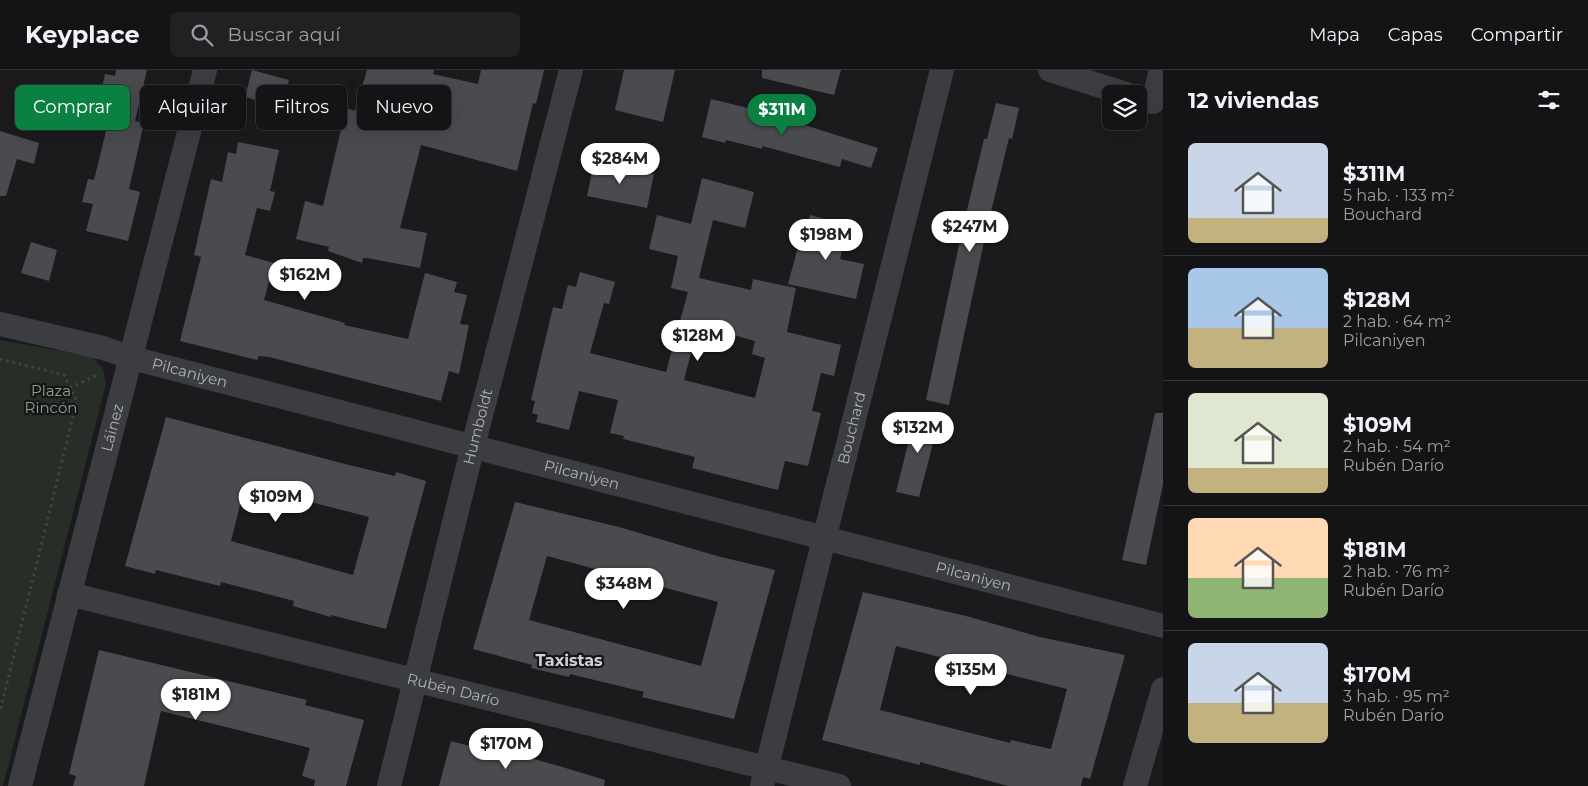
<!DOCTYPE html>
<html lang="es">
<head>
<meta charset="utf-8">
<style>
  :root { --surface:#141416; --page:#212123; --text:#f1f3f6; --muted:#9d9ea1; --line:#333335; --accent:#0b8043 }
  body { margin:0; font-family:Montserrat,sans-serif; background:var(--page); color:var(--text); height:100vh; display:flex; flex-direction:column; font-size:19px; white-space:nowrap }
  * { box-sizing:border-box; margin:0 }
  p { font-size:16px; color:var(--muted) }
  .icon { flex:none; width:28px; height:28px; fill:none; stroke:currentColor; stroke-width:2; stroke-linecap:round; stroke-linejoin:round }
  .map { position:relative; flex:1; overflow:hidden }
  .details { display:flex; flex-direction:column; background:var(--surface); width:425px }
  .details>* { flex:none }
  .guide { position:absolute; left:15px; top:15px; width:475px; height:45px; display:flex; gap:10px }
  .buttons { position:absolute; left:1102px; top:15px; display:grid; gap:10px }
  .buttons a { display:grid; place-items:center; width:45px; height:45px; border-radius:8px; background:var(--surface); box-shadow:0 5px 20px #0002,0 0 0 1px var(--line); font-size:25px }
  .price { position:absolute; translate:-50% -42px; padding:0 11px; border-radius:18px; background:#fff; color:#222; font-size:16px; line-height:32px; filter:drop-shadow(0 1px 2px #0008) }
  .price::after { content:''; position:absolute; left:50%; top:30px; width:15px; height:11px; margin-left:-8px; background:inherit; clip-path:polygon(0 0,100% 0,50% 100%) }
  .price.active { background:var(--accent); color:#fff }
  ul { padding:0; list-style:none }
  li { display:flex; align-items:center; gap:15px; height:125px; padding:0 25px }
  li+li { border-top:1px solid var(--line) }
  li span { display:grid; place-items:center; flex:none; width:140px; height:100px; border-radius:8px; color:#555 }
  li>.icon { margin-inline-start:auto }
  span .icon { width:60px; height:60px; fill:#fffc; stroke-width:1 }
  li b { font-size:21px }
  h2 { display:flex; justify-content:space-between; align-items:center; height:60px; padding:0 25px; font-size:21px }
  .tag { padding:0 18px; border-radius:8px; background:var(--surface); box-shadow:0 5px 20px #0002,0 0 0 1px var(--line); font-size:18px; line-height:45px }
  .tag.active { background:var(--accent); color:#fff }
  header { display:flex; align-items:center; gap:30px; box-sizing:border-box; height:70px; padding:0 25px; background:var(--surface); border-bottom:1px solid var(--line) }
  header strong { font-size:24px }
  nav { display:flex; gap:28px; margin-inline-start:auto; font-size:18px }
  .search { width:350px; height:45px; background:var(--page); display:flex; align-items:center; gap:12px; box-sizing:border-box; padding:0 18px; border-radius:8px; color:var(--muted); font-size:19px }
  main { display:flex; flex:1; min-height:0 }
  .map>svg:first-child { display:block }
  .green { fill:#272e28 }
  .building { fill:#4a4b4f; fill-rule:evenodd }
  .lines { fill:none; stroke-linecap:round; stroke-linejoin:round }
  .path { stroke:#424448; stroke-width:3; stroke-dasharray:2.5 4; stroke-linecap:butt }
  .minor { stroke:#3c3d41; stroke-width:24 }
  .labels { text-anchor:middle; stroke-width:4.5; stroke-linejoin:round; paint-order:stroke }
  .street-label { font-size:15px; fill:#aeb3bb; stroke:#161618 }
  .park-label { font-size:15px; fill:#87a488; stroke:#161618 }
  .neighbourhood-label { font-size:16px; font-weight:bold; fill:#cfd2d7; stroke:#161618 }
</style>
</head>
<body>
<header>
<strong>Keyplace</strong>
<div class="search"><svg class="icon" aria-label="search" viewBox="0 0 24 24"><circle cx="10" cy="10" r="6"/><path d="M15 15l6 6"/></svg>Buscar aquí</div>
<nav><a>Mapa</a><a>Capas</a><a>Compartir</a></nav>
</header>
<main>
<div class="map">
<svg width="1163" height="716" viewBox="0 0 1163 716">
  <rect width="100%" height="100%" fill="#1b1b1d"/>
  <polygon class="green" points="0,270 92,287 103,299 106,314 3,716 0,716"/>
  <g class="building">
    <polygon points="116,0 147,0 135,51 144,53 129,119 140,122 128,171 86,161 93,134 82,132 88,109 94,110 110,45 97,42 105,4 115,6"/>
    <polygon points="252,0 289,10 282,37 245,27"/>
    <polygon points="367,0 434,0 433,4 478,14 481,0 544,0 536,34 533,33 517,101 421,75 400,158 427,163 420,198 367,188 363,188 362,193 328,181 329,177 296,169 305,131 323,136 346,38 355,41"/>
    <polygon points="624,0 675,0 663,52 615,40"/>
    <polygon points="762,0 841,0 834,25 762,8"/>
    <polygon points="711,29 760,41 878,78 871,98 842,89 840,97 762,76 762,79 726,70 725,73 702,67"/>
    <polygon points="996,33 1019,38 1012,69 1009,68 987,158 949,335 926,330 962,161 984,69 987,69"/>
    <polygon points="0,61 39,73 34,94 17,89 6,126 0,126"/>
    <polygon points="238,72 279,80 270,121 275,122 270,141 257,138 245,185 274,193 264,230 345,253 344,255 408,269 425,203 457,212 454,222 467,225 460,254 469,255 459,304 449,301 441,331 269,287 259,286 257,290 180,271 201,187 194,185 211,109 222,112 228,82 236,84"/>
    <polygon points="594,92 654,104 647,138 587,126"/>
    <path d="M702,108L754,122L745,158L713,150L699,208L751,220L753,209L796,218L787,262L841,275L834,306L821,303L812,341L821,343L808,396L785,391L778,420L692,398L695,387L623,369L624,366L610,363L618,330L579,321L569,360L536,352L538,345L532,343L535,331L531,330L553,237L562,239L568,215L576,217L580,202L615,212L609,234L604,233L590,283L666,302L688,222L671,218L678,186L649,179L657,145L691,154ZM718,261L755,271L752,284L765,288L755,328L684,310L694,271L714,276Z"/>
    <polygon points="810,145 848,155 840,189 864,194 856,229 788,214 798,177 802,178"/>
    <polygon points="31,172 57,180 49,211 21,203"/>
    <polygon points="916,342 940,347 919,427 896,422"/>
    <polygon points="1155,343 1163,343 1163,414 1146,495 1122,490"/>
    <path d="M166,347L345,394L395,406L396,402L426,411L386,559L331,545V547L293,536L294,531L221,512L220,516L156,500L155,504L125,496ZM245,415L369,447L353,505L231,471Z"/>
    <path d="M515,432L619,457L717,486L775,500L734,649L642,627L644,622L570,604L569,607L531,598L532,595L473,579ZM547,486L718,532L701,596L529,550Z"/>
    <path d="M863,522L966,546L1040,567L1125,585L1090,709L1083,707L1081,716H1008L920,692V695L822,670ZM896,576L1067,619L1051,679L1011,670L1010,673L880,640Z"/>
    <polygon points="99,580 307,630 305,635 364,650 346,716 314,716 315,710 302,706 310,678 161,641 144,716 73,716 76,706 69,704"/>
    <polygon points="451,671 508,686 509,682 559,696 605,710 604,716 439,716"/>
  </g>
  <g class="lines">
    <g class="path">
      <polyline points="0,289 64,305 77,331 0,641"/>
      <polyline points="70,318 99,304"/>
    </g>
    <g class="minor">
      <polyline points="1050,0 1126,24"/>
      <polyline points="1153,32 1161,0"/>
      <path id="s1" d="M0,254L103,278L132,288L1163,556"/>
      <path id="s2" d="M69,524L839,716"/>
      <path id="s3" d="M20,716L205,0"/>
      <path id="s4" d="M389,716L473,376L571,0"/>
      <path id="s5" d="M762,716L942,0"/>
      <polyline points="1135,716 1163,619"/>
    </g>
  </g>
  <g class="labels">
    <g class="street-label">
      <text dy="5" stroke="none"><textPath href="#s1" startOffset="196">Pilcaniyen</textPath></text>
      <text dy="5" stroke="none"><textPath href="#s4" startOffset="370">Humboldt</textPath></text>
      <text dy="5" stroke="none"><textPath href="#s3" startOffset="370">Láinez</textPath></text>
      <text dy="5" stroke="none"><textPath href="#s5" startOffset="369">Bouchard</textPath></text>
      <text dy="5" stroke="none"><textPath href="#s1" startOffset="601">Pilcaniyen</textPath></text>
      <text dy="5" stroke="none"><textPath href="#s1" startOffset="1006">Pilcaniyen</textPath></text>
      <text dy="5" stroke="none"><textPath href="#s2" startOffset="396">Rubén Darío</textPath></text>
    </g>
    <g class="park-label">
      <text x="51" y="326">Plaza<tspan x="51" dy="17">Rincón</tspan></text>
    </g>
    <g class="neighbourhood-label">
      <text x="569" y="596">Taxistas</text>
    </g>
  </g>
</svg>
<div class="buttons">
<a><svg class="icon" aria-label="layers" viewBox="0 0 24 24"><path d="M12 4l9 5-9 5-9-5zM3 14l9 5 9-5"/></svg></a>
</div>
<b class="price active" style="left:782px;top:66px">$311M</b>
<b class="price" style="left:620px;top:115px">$284M</b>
<b class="price" style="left:970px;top:183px">$247M</b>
<b class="price" style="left:826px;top:191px">$198M</b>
<b class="price" style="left:305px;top:231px">$162M</b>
<b class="price" style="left:698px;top:292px">$128M</b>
<b class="price" style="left:918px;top:384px">$132M</b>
<b class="price" style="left:276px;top:453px">$109M</b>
<b class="price" style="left:624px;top:540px">$348M</b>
<b class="price" style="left:971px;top:626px">$135M</b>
<b class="price" style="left:196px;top:651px">$181M</b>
<b class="price" style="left:506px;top:700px">$170M</b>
<div class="guide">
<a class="tag active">Comprar</a>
<a class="tag">Alquilar</a>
<a class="tag">Filtros</a>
<a class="tag">Nuevo</a>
</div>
</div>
<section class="details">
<h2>12 viviendas<svg class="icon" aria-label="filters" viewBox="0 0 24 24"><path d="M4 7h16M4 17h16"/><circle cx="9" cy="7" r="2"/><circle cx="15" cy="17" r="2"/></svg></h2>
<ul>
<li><span style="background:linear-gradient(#c9d6e8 75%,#c2b280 0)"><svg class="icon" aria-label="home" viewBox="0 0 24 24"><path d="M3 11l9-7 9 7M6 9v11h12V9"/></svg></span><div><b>$311M</b><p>5 hab. · 133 m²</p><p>Bouchard</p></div></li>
<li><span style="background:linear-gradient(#a9c7e8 60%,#c2b280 0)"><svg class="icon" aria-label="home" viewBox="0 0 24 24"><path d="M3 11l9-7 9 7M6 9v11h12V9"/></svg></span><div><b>$128M</b><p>2 hab. · 64 m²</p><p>Pilcaniyen</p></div></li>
<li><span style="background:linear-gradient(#dfe7d0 75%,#c2b280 0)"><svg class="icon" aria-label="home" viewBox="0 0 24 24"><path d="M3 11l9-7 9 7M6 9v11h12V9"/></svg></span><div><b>$109M</b><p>2 hab. · 54 m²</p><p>Rubén Darío</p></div></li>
<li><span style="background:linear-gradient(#ffd9b3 60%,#8fb573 0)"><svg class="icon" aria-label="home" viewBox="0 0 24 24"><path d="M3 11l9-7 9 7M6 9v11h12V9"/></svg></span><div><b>$181M</b><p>2 hab. · 76 m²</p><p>Rubén Darío</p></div></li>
<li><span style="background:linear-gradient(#c9d6e8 60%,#c2b280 0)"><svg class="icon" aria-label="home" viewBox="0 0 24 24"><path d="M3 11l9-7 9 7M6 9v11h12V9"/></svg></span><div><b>$170M</b><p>3 hab. · 95 m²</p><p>Rubén Darío</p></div></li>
</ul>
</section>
</main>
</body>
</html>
